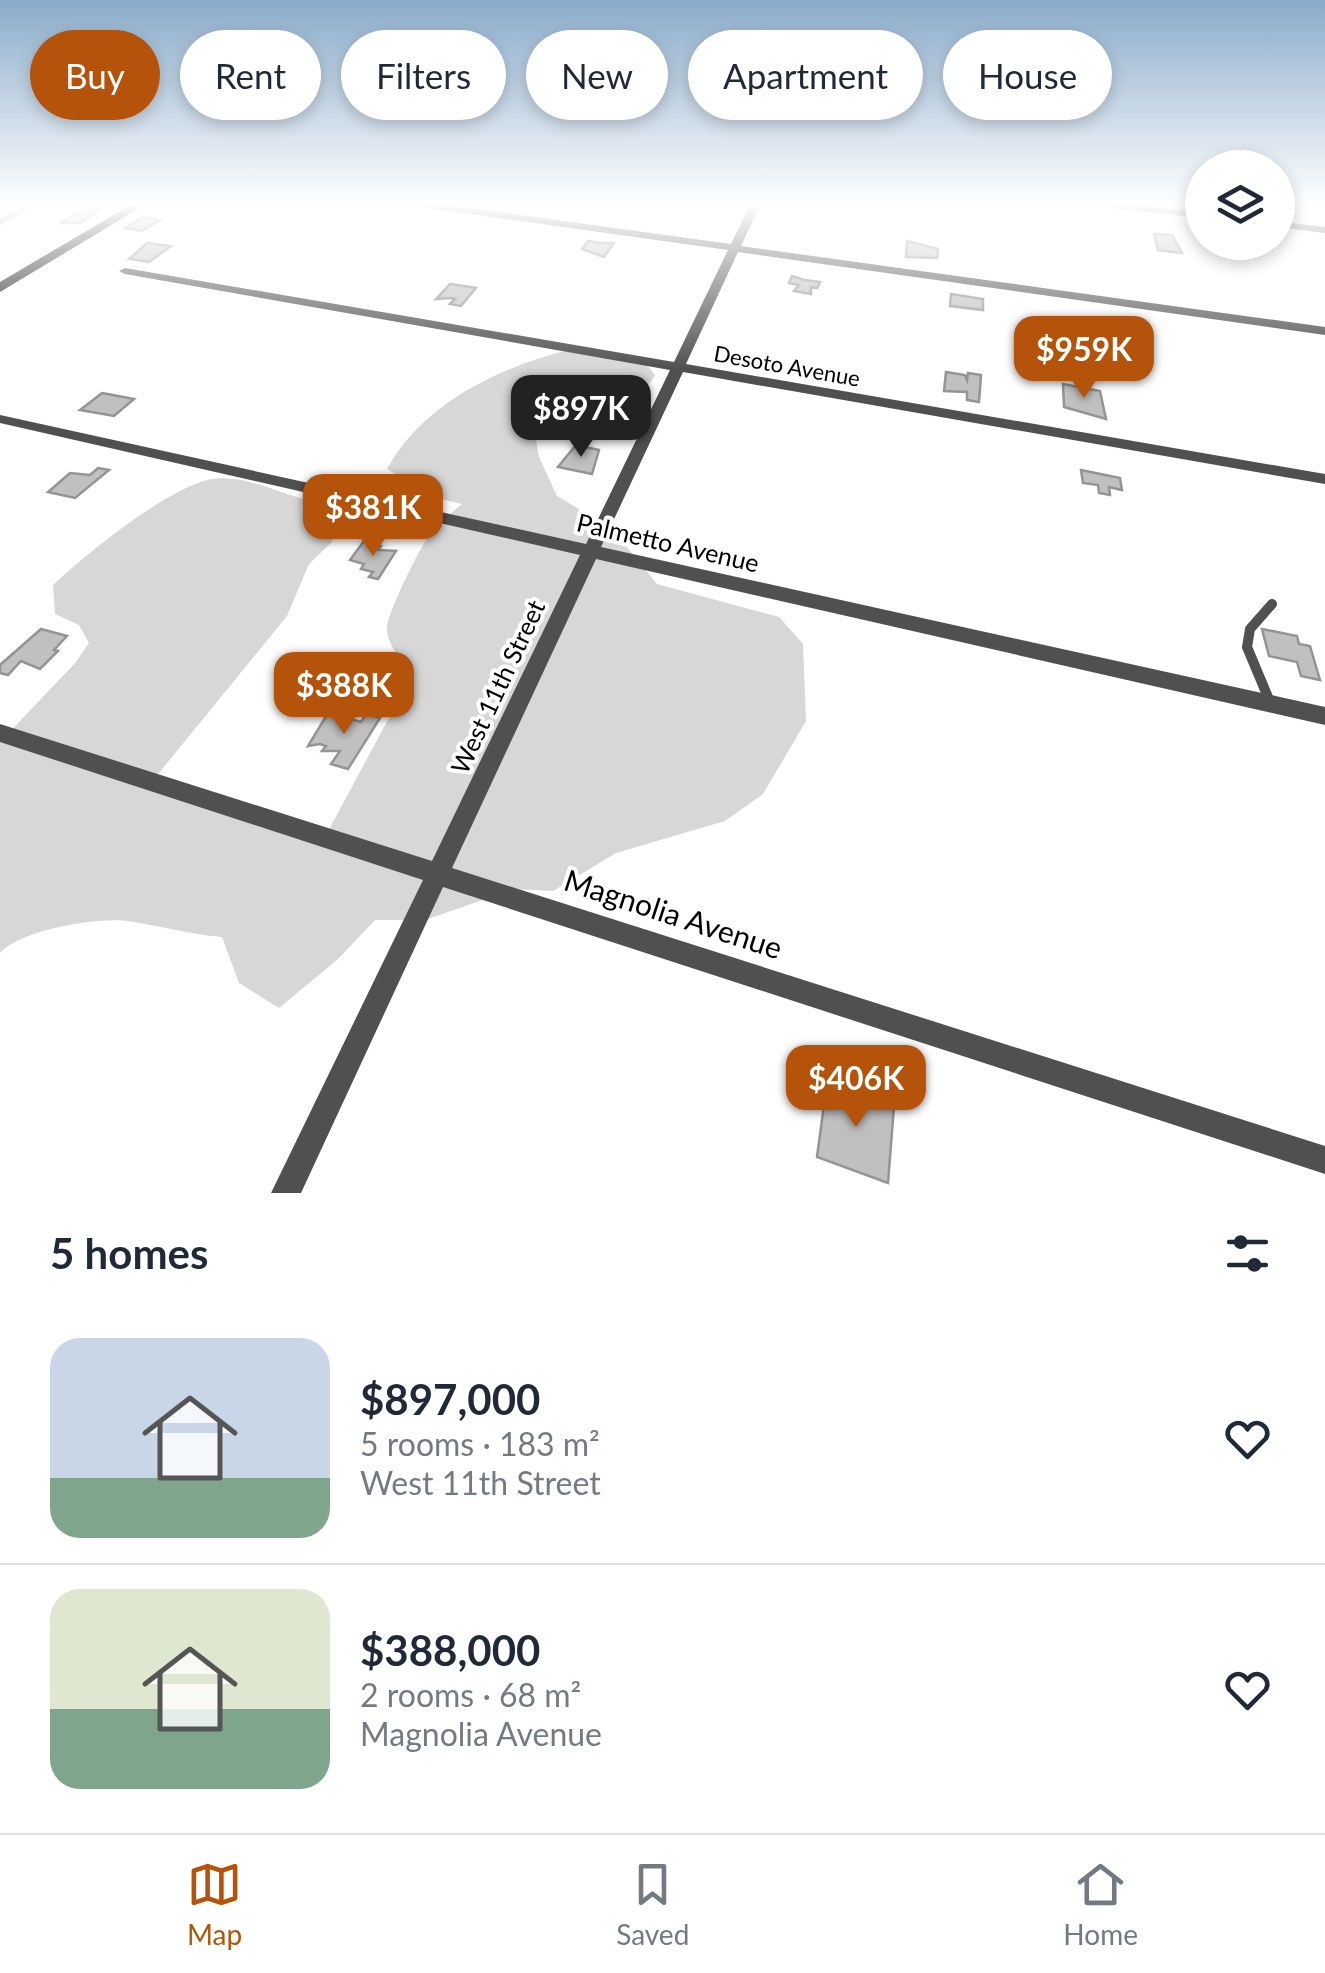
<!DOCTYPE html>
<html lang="en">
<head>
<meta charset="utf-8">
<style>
  :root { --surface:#fff; --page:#f2f2f3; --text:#1f2937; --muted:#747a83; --line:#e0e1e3; --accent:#b45309 }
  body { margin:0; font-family:Lato,sans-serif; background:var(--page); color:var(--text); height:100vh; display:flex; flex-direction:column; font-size:38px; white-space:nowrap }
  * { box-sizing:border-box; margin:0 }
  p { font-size:32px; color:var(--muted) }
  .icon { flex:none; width:55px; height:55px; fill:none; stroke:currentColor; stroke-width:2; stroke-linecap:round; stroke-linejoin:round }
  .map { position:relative; height:1193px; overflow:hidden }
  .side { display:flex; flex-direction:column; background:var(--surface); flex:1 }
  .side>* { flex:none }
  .hud { position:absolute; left:30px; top:30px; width:1265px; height:90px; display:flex; gap:20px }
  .controls { position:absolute; left:1185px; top:150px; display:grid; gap:20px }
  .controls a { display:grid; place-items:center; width:110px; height:110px; border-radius:50%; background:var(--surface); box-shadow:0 5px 15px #0003; font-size:50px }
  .price { position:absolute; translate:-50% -85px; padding:0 22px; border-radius:20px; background:var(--accent); color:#fff; font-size:32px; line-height:65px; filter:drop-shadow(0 2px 5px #0008) }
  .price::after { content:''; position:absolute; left:50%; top:60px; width:30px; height:22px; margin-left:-15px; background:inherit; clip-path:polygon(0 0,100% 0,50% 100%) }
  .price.selected { background:#222; color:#fff }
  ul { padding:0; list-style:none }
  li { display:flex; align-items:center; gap:30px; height:250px; padding:0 50px }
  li+li { border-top:2px solid var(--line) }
  li span { display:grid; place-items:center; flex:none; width:280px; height:200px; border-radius:30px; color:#555 }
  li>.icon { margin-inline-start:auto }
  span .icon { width:120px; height:120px; fill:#fffc; stroke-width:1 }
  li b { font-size:42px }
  h2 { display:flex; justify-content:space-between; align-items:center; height:120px; padding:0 50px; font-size:42px }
  .chip { padding:0 35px; border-radius:45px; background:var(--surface); box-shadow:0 5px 15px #0003; font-size:35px; line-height:90px }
  .chip.selected { background:var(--accent); color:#fff }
  .tab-bar { display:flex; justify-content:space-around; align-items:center; height:140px; border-top:2px solid var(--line); background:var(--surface); font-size:28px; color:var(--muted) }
  .tab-bar a { display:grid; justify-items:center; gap:5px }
  .tab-bar .selected { color:var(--accent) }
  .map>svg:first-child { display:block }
  .green { fill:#d7d7d7 }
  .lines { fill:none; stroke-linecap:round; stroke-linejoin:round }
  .canal { fill:#9e9e9e; fill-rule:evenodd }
  .building { fill:#c0c0c0; stroke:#949494; stroke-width:2.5 }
  .lane { stroke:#505050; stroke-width:10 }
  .street { fill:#505050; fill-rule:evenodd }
  .secondary { fill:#1d1d1d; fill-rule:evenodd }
  .labels { text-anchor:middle; stroke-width:8; stroke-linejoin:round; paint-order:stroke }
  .far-street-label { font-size:22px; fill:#000; stroke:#fff }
  .street-label { font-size:25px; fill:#000; stroke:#fff }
  .near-street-label { font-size:30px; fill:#000; stroke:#fff }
</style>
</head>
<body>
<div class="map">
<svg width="1325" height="1193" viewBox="0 0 1325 1193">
  <rect width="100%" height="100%" fill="#fff"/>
  <path class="green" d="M564,351L646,364L655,375C634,416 567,371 533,423L539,457L557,496L612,529L657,584L779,617L803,644L806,721L763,794L725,821L616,853L553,891L514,889L425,920H375L338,959L279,1008L239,983L222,937C189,934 160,926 128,921C97,917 20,930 0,953V742L76,662L89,643L79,625L55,614L53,585C86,554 168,487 212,479C237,475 263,486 287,494C310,502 323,501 339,521L331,543L309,564L287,616L154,779L326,835L411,677C404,659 389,651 387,629C386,616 420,547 429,536C439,523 450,514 462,504L436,498L387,469C422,405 496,369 564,351Z"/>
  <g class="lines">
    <polygon class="canal" points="29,203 41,203 0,225 0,218"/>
  </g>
  <g class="building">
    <polygon points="89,208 100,210 80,223 60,223"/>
    <polygon points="143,217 160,220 142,231 125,228"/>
    <polygon points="1154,234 1172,235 1182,253 1158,250"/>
    <polygon points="588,241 601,243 614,243 604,257 582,249"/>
    <polygon points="907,241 938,249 937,258 906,257"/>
    <polygon points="147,243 171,246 149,262 129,259"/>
    <polygon points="792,276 804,280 820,282 817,288 811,287 811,294 794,291 799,285 789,283"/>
    <polygon points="450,284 476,288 461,306 450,304 455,299 451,298 436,299"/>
    <polygon points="951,294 983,299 983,310 950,306"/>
    <polygon points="946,372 965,375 967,380 968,373 981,375 979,402 967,400 967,392 944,391"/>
    <polygon points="1063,384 1100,391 1106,419 1064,407"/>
    <polygon points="102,393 134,399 114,416 80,410"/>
    <polygon points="598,409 620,413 616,420 610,419 603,431 587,428"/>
    <polygon points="576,445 599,450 592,474 558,467"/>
    <polygon points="98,468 109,470 75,498 48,492 70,473 90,475"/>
    <polygon points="1081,470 1120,478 1122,490 1109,487 1110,495 1099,493 1098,485 1083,483"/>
    <polygon points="364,541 381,546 378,550 396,551 378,579 369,577 373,572 361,569 364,564 350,560"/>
    <polygon points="41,629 67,636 54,650 58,651 40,669 21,661 8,675 0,673 0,665"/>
    <polygon points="1262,629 1297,636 1299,644 1310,646 1320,680 1301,676 1297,662 1269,656"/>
    <polygon points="328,713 361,722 366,714 380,718 348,769 331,764 340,751 322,751 326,746 320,744 308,746"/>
    <polygon points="828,1075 859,1085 858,1094 894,1106 888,1183 817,1157"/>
  </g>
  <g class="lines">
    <polyline class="lane" points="1270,702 1247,647 1250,629 1272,604"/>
    <g class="street">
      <polygon points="408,203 433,203 731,244 751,203 761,203 741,246 1325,327 1325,335 738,252 686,364 1325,474 1325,484 683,372 601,547 1325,707 1325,725 596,559 452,868 1325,1146 1325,1174 443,887 301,1193 271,1193 423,880 0,742 0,724 432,861 580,555 0,423 0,415 586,544 670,370 125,274 119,271 125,268 674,362 728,250 413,206"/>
      <polygon points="1092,203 1121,203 1202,212 1202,218 1097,206"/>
      <polygon points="1278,221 1325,227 1325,233 1278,227"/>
    </g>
    <polygon class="secondary" points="134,203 148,203 0,292 0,282"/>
  </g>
  <linearGradient id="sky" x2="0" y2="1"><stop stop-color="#8aabca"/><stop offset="0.55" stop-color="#fff"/><stop offset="1" stop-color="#fff" stop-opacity="0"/></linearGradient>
  <rect width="1325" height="370" fill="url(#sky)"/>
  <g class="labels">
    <g class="far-street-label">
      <text transform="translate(787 366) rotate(10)" y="8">Desoto Avenue</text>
    </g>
    <g class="street-label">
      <text transform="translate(668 543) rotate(13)" y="9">Palmetto Avenue</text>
      <text transform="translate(498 687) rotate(-65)" y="9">West 11th Street</text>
    </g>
    <g class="near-street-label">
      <text transform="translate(673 915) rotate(18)" y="10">Magnolia Avenue</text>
    </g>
  </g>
</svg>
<div class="controls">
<a><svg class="icon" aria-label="layers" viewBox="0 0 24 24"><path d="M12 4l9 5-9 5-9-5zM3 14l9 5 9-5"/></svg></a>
</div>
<b class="price" style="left:1084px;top:401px">$959K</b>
<b class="price selected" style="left:581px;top:460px">$897K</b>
<b class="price" style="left:373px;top:559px">$381K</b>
<b class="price" style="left:344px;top:737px">$388K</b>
<b class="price" style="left:856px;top:1130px">$406K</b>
<div class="hud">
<a class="chip selected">Buy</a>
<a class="chip">Rent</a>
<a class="chip">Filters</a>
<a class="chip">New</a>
<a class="chip">Apartment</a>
<a class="chip">House</a>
</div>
</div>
<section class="side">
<h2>5 homes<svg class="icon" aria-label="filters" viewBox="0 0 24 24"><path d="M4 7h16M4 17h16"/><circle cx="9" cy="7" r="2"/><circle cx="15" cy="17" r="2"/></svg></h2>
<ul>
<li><span style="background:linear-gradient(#c9d6e8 70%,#7fa58c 0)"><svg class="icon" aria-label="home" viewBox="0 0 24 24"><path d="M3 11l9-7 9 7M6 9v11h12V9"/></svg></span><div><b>$897,000</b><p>5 rooms · 183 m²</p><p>West 11th Street</p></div><svg class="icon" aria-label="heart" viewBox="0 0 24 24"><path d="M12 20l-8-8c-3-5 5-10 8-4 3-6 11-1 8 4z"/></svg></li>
<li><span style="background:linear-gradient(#dfe7d0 60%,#7fa58c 0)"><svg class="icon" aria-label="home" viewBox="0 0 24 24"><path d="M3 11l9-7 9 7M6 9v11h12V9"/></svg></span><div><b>$388,000</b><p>2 rooms · 68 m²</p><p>Magnolia Avenue</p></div><svg class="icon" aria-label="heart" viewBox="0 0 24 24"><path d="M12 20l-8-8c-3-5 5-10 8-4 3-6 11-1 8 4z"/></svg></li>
</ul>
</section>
<nav class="tab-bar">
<a class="selected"><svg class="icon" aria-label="map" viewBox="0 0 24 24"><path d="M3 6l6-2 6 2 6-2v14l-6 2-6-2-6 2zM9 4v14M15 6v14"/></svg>Map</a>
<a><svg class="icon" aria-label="saved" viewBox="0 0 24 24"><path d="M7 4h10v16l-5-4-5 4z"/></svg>Saved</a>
<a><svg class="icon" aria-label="home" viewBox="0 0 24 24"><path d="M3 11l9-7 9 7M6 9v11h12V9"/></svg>Home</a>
</nav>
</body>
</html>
